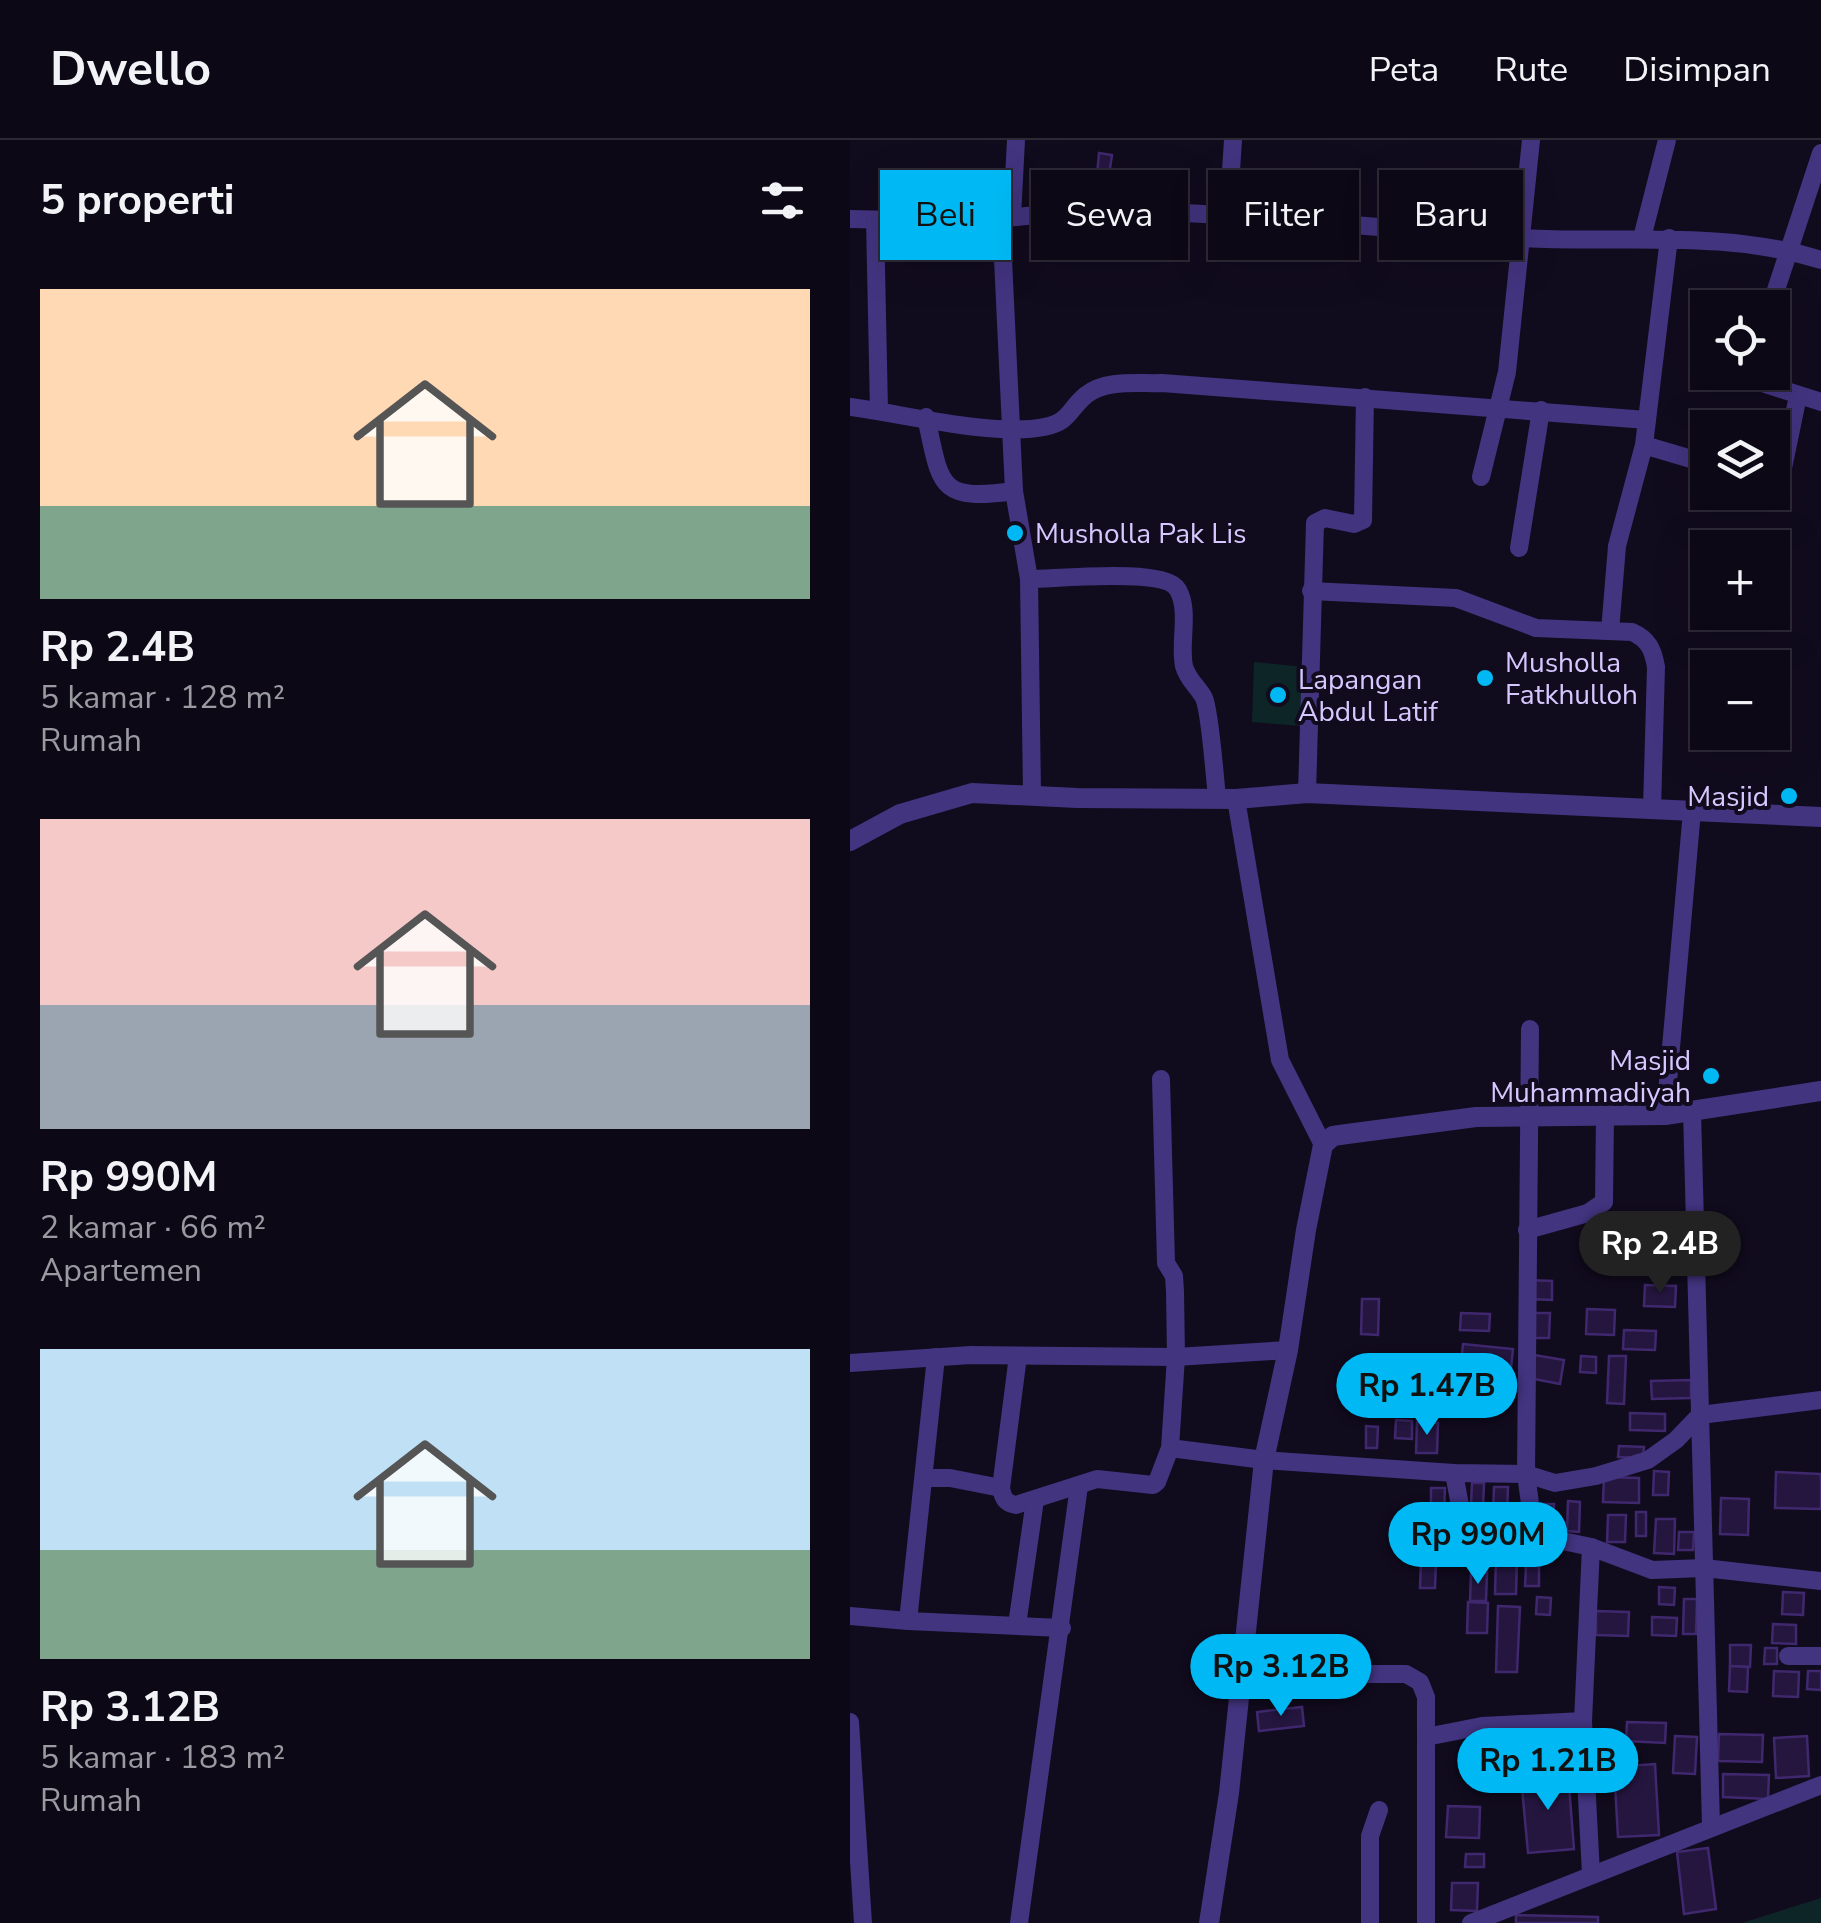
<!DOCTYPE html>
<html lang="id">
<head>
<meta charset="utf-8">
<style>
  :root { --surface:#0d0816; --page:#16111f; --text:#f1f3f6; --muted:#9a9aa1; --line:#2d2935; --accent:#00b8f3 }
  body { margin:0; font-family:"Nunito Sans",sans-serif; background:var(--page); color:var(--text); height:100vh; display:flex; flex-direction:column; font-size:38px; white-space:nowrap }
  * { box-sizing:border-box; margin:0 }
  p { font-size:32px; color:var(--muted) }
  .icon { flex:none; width:55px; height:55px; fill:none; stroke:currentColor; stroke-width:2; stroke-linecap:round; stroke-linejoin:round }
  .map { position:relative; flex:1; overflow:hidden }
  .panel { display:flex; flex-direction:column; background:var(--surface); width:850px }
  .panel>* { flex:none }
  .hud { position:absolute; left:30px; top:30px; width:790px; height:90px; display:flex; gap:20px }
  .buttons { position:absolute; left:840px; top:150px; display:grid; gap:20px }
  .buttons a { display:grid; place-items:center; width:100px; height:100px; border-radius:0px; background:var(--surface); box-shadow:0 10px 40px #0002,0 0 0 2px var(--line); font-size:50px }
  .price { position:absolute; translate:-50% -85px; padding:0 22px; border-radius:35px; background:var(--accent); color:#111; font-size:32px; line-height:65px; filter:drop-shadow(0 2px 5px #0008) }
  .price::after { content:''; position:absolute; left:50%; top:60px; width:30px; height:22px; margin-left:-15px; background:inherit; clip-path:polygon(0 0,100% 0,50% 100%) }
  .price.active { background:#222; color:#fff }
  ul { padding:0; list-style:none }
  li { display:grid; align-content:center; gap:20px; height:530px; padding:0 40px }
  li span { display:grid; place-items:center; height:310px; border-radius:0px; color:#555 }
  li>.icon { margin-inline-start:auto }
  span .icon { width:180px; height:180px; fill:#fffc; stroke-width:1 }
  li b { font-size:42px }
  h2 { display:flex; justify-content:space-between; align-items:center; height:120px; padding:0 40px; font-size:42px }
  .pill { padding:0 35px; border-radius:0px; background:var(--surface); box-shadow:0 10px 40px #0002,0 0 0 2px var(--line); font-size:35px; line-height:90px }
  .pill.active { background:var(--accent); color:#111 }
  header { display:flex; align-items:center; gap:60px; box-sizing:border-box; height:140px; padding:0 50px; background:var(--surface); border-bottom:2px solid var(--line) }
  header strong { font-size:48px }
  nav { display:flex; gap:55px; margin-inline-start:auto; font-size:35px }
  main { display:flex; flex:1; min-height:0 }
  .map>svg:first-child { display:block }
  .green { fill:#0e2528 }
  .building { fill:#251640; stroke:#3f286d; stroke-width:2.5 }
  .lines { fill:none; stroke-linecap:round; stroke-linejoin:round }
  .minor { stroke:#42347f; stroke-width:18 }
  .tertiary { stroke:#42347f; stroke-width:20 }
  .poi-dot { fill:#00b8f3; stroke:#110b1e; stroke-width:4 }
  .labels { text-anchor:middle; stroke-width:8; stroke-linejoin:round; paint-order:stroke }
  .poi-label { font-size:28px; fill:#d6c8ff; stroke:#110b1e; text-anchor:start }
</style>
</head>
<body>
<header>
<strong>Dwello</strong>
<nav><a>Peta</a><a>Rute</a><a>Disimpan</a></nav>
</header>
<main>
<section class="panel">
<h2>5 properti<svg class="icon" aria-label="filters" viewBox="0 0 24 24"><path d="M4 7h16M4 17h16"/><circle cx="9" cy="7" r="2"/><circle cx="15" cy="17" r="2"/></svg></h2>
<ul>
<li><span style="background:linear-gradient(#ffd9b3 70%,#7fa58c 0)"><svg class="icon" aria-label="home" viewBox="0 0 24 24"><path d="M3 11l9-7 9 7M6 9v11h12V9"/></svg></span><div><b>Rp 2.4B</b><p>5 kamar · 128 m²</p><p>Rumah</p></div></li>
<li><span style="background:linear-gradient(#f6c9c9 60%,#9aa5b1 0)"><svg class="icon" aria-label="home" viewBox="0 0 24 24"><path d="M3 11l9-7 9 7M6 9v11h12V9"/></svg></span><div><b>Rp 990M</b><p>2 kamar · 66 m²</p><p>Apartemen</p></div></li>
<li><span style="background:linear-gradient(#bfe0f5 65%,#7fa58c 0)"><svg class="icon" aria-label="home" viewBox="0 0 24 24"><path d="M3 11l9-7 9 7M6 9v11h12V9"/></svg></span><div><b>Rp 3.12B</b><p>5 kamar · 183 m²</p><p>Rumah</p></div></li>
</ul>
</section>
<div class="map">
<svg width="971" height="1783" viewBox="0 0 971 1783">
  <rect width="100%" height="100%" fill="#110b1e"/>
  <g class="green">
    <polygon points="404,522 454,527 451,586 402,582"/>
    <polygon points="971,1758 971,1783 892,1783"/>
  </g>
  <g class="building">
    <polygon points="249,13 262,15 254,68 244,69"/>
    <polygon points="679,1140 702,1141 702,1160 678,1159"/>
    <polygon points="795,1145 826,1146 825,1167 794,1166"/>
    <polygon points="512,1159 529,1159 528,1195 511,1194"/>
    <polygon points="737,1169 765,1170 764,1195 736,1194"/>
    <polygon points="611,1173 640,1174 639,1191 610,1190"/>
    <polygon points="680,1173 700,1173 699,1198 679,1198"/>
    <polygon points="774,1190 806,1191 805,1210 773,1209"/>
    <polygon points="613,1204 663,1209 659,1247 609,1241"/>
    <polygon points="684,1215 714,1220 710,1244 679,1238"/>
    <polygon points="731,1216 746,1217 746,1233 730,1232"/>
    <polygon points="759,1216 776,1216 774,1264 757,1263"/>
    <polygon points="841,1240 841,1258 802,1259 801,1241"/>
    <polygon points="780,1273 815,1274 815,1291 780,1290"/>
    <polygon points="546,1280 562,1281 562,1299 545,1298"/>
    <polygon points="567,1282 588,1283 587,1313 566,1313"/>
    <polygon points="516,1286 528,1287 527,1308 516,1308"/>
    <polygon points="769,1306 794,1307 793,1318 768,1317"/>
    <polygon points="804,1331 819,1332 818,1355 803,1355"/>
    <polygon points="926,1332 971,1334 971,1369 925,1368"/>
    <polygon points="754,1337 789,1338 789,1363 753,1362"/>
    <polygon points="622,1343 634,1343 633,1367 621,1366"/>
    <polygon points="644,1347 658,1347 657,1373 643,1373"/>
    <polygon points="581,1348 595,1348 594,1372 581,1372"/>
    <polygon points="871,1358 899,1359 898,1395 870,1394"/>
    <polygon points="718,1361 730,1362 729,1392 717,1391"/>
    <polygon points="689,1364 704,1364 703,1387 688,1386"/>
    <rect x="786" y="1372" width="10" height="24"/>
    <polygon points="758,1375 776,1375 775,1402 757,1402"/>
    <polygon points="806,1379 825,1379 824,1414 804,1413"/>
    <polygon points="829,1392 844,1392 843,1410 828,1410"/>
    <polygon points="646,1417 667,1418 666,1454 645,1454"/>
    <polygon points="571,1421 586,1421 585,1448 570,1448"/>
    <polygon points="676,1426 689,1426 689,1446 675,1446"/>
    <polygon points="621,1432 637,1433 636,1461 620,1461"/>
    <polygon points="809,1447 825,1448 824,1465 809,1464"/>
    <polygon points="933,1452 954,1453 953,1475 932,1474"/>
    <polygon points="687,1457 701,1458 700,1475 686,1474"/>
    <polygon points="834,1459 847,1459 846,1494 833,1494"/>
    <polygon points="618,1462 638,1463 637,1493 617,1493"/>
    <polygon points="648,1466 670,1467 667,1532 646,1532"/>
    <polygon points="746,1471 779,1472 778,1496 746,1495"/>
    <polygon points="802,1477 827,1478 826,1496 802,1495"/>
    <polygon points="923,1484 946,1485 946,1504 922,1503"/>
    <polygon points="880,1505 901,1505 900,1527 880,1526"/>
    <polygon points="915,1508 927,1508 927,1524 914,1524"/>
    <polygon points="880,1526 898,1527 897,1552 879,1551"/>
    <polygon points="924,1531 949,1532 948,1557 923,1556"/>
    <polygon points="958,1531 971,1531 971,1550 957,1549"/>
    <polygon points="452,1567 454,1586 409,1591 407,1572"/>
    <polygon points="777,1582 816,1583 815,1603 776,1601"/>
    <polygon points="741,1591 765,1591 764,1627 739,1626"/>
    <polygon points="869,1594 913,1595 912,1622 868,1621"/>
    <polygon points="684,1596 711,1597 711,1617 683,1616"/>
    <polygon points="825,1596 847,1597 845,1634 823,1633"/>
    <polygon points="957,1596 959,1636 926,1638 924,1598"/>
    <polygon points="805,1624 809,1695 768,1697 764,1627"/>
    <polygon points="718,1633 724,1709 678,1713 671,1637"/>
    <polygon points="873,1634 919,1635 918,1659 873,1657"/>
    <polygon points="598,1666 630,1667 629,1698 596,1697"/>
    <polygon points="858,1708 866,1769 834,1774 827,1712"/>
    <polygon points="616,1714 634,1714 634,1727 615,1727"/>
    <polygon points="602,1743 628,1743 627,1771 601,1770"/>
    <polygon points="666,1775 748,1777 748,1783 666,1783"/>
  </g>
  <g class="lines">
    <g class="minor">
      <polyline points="151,77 164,351 179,439 182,654"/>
      <polyline points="162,77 166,0"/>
      <polyline points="378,77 383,0"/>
      <path d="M0,79C55,80 112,81 167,77C190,75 213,72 236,71C380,70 525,89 669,98C769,104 873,89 971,120"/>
      <polyline points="25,80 29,270"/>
      <polyline points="792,98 817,0"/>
      <polyline points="920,168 971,13"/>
      <polyline points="902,232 906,241 971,262"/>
      <path d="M0,267C54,274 143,297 194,287C220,282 218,270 236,255C256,239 288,244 312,243L797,280"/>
      <path d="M76,277C91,345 87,362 164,351"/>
      <polyline points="794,305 858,324"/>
      <polyline points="631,337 657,232 681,0"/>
      <polyline points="922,341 930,336 933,328 948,256"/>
      <polyline points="669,408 691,270"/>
      <path d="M179,439C207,439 316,427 328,450C340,471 329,503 334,526C338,541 348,546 354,558C360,571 365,639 367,658"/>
      <path d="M461,451L606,458L686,488L782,492C798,499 803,509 806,527L802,669"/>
      <polyline points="760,491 767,406 794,305 819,98"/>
      <polyline points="457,653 465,383 475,378 504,384 513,380 515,257"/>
      <polyline points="386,659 430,920 473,1005"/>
      <polyline points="680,889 676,1334 682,1378 680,1394 741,1407 802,1430 854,1428 971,1441"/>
      <polyline points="311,939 316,1123 324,1136 325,1151 326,1217 320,1308 414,1320 604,1333 676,1334 705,1343 746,1336 798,1320 826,1300 850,1275 971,1260"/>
      <polyline points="842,971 861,1686"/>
      <polyline points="815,975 842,671"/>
      <polyline points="677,1090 738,1073 754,1062 755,975"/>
      <path d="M168,1216L151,1348C153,1358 155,1363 166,1365L247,1339L303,1345L307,1342L320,1308"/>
      <polyline points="86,1217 58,1481 212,1488"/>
      <polyline points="0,1223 121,1215 326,1217 438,1210"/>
      <polyline points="604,1333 611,1371 624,1388 680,1394"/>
      <polyline points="74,1338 100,1338 151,1348"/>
      <polyline points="0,1476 58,1481"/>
      <polyline points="167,1485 185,1360"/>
      <polyline points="938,1516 971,1516"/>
      <polyline points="389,1534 556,1534 570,1542 576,1557 576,1783"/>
      <polyline points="0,1582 13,1783"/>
      <polyline points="576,1597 632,1586 733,1581"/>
      <polyline points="741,1734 733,1581 741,1407"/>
      <polyline points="169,1783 229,1346"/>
      <polyline points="520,1783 520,1696 529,1670"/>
      <polyline points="621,1783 971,1645"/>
    </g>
    <g class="tertiary">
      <polyline points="0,701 50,674 122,653 227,658 386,659 457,653 971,677"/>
      <polyline points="359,1783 379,1653 414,1320 438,1210 456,1090 473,1005 483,996 497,994 626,977 815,975 971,951"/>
    </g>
  </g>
  <g class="poi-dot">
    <circle cx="165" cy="393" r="10"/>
    <circle cx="635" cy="538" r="10"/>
    <circle cx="428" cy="555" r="10"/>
    <circle cx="939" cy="656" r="10"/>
    <circle cx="861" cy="936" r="10"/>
  </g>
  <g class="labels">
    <g class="poi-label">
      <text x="185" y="403">Musholla Pak Lis</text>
      <text x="655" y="532">Musholla<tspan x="655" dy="32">Fatkhulloh</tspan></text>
      <text x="448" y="549">Lapangan<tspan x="448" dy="32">Abdul Latif</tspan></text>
      <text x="919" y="666" text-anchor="end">Masjid</text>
      <text x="841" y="930" text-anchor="end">Masjid<tspan x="841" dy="32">Muhammadiyah</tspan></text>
    </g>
  </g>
</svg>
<div class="buttons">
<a><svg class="icon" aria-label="locate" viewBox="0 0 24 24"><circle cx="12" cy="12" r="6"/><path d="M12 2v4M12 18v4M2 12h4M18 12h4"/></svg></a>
<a><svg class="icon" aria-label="layers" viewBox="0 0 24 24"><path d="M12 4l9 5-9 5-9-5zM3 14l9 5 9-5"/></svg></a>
<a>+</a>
<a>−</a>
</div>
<b class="price active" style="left:810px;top:1156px">Rp 2.4B</b>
<b class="price" style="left:577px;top:1298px">Rp 1.47B</b>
<b class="price" style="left:628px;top:1447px">Rp 990M</b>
<b class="price" style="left:431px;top:1579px">Rp 3.12B</b>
<b class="price" style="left:698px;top:1673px">Rp 1.21B</b>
<div class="hud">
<a class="pill active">Beli</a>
<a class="pill">Sewa</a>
<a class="pill">Filter</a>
<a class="pill">Baru</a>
</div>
</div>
</main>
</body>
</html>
